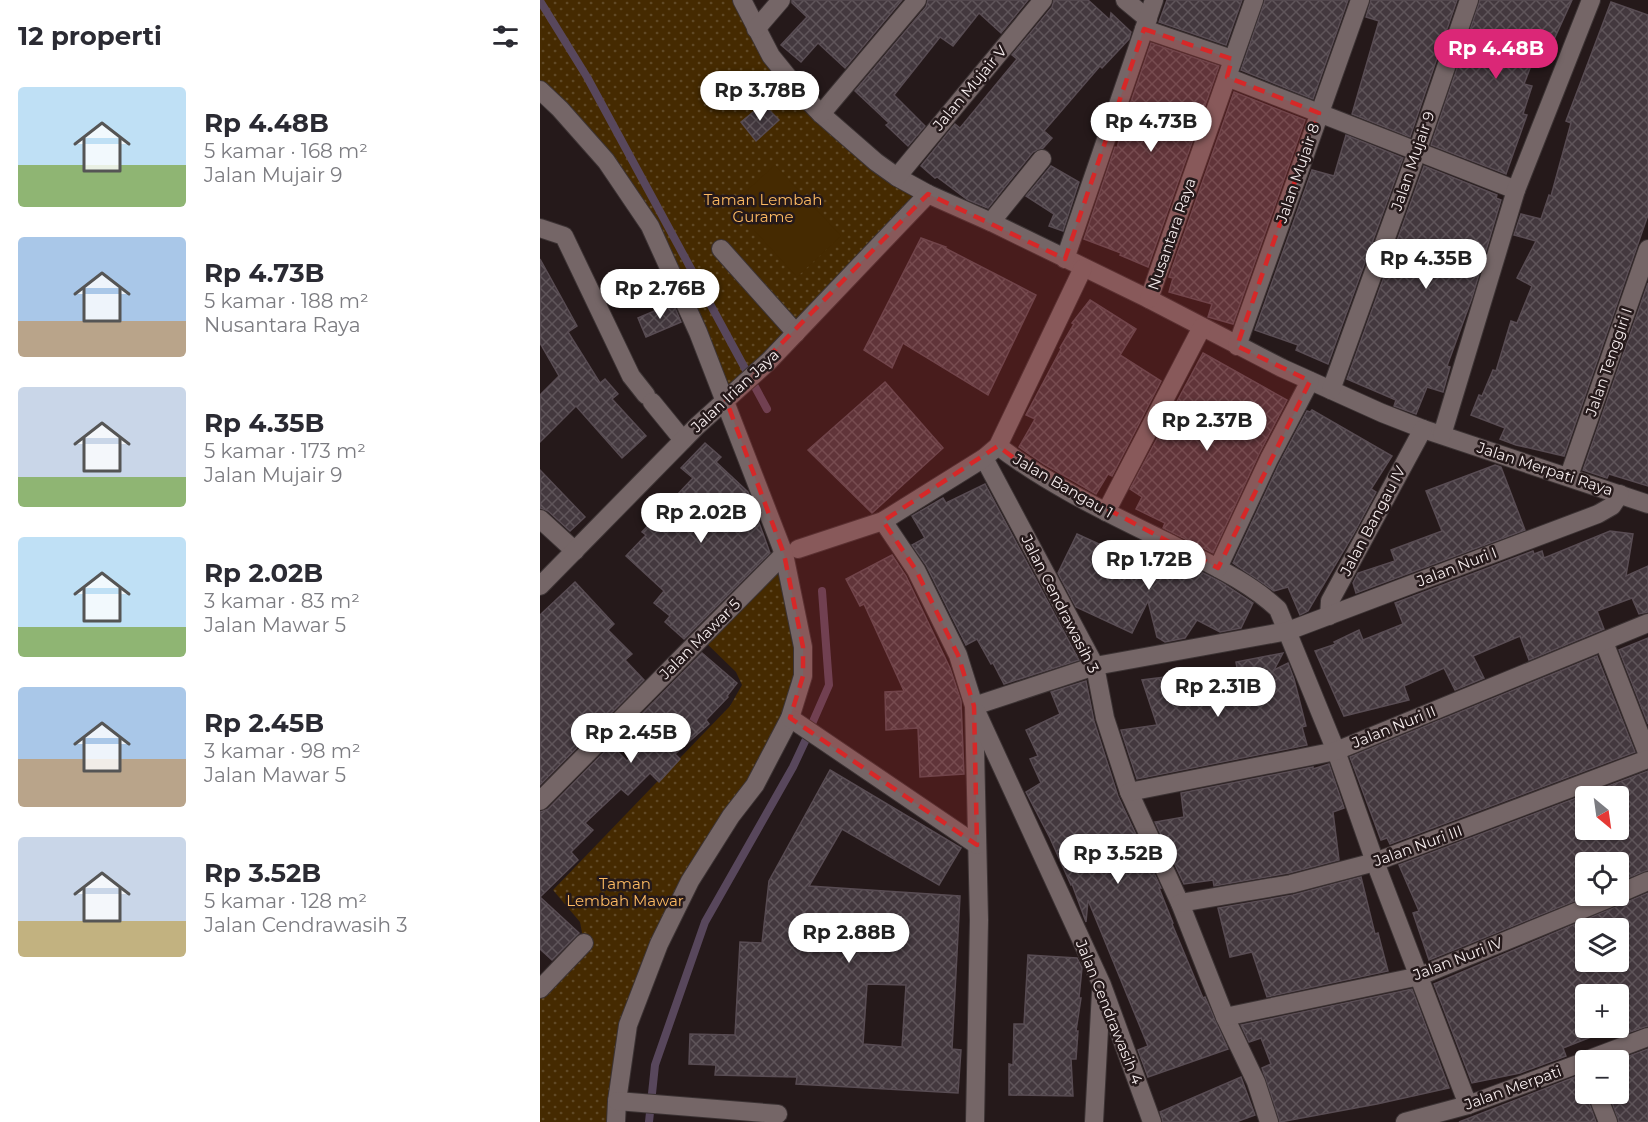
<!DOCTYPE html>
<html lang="id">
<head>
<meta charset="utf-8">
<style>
  :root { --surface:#fff; --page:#f2f2f3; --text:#2b2b33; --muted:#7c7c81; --accent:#db2777 }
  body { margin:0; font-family:Montserrat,sans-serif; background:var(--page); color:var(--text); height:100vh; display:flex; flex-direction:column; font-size:22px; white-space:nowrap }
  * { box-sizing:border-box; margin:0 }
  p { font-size:20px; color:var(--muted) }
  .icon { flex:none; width:33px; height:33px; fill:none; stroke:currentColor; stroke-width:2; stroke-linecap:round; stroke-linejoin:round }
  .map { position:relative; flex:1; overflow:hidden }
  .drawer { display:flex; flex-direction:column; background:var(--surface); width:540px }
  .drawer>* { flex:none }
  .needle { width:39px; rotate:151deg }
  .buttons { position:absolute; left:1035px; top:786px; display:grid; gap:12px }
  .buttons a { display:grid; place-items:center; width:54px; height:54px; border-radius:6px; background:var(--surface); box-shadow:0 2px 4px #0004; font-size:30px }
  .price { position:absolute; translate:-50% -51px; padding:0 14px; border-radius:21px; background:#fff; color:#222; font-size:20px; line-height:39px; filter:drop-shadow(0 2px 3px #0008) }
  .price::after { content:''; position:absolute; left:50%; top:36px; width:18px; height:14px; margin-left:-9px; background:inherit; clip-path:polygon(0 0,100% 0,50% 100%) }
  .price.selected { background:var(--accent); color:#fff }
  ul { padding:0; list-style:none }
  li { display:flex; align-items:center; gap:18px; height:150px; padding:0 18px }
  li span { display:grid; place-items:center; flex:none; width:168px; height:120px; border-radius:6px; color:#555 }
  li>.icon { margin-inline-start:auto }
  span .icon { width:72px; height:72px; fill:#fffc; stroke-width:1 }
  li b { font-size:26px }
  h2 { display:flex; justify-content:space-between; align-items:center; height:72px; padding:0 18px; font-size:26px }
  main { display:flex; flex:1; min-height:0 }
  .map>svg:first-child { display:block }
  .park { fill:url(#park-dots) }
  .garden { fill:#452a01 }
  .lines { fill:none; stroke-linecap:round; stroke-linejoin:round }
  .stream { stroke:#58475c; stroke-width:8 }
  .building { fill:url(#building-cross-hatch); stroke:#584c53; stroke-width:1.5; fill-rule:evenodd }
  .minor-casing { stroke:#3c3334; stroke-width:20 }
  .minor { stroke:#756667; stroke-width:18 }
  .marked { fill:#d62828; fill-opacity:0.2; stroke:#d62828; stroke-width:4.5; stroke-dasharray:12 8; stroke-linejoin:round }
  .labels { text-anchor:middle; stroke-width:5; stroke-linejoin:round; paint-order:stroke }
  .street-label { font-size:15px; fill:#f6edee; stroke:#25191a }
  .park-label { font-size:15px; fill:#fdba62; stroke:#25191a }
</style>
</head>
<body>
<main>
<section class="drawer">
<h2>12 properti<svg class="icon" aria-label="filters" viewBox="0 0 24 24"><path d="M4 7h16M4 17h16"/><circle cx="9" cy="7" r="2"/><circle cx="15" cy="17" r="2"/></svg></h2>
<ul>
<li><span style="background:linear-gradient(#bfe0f5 65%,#8fb573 0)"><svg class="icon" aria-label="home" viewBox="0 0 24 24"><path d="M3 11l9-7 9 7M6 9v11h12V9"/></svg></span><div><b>Rp 4.48B</b><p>5 kamar · 168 m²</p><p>Jalan Mujair 9</p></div></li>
<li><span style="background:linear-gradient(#a9c7e8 70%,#b9a48a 0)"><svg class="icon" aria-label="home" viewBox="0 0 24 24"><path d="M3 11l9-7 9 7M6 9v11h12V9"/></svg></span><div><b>Rp 4.73B</b><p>5 kamar · 188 m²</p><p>Nusantara Raya</p></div></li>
<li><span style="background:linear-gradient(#c9d6e8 75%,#8fb573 0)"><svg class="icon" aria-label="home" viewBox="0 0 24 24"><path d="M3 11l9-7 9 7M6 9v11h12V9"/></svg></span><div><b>Rp 4.35B</b><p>5 kamar · 173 m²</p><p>Jalan Mujair 9</p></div></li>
<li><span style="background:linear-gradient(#bfe0f5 75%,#8fb573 0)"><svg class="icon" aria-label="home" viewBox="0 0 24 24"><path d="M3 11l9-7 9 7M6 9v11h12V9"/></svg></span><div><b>Rp 2.02B</b><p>3 kamar · 83 m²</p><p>Jalan Mawar 5</p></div></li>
<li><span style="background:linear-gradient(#a9c7e8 60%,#b9a48a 0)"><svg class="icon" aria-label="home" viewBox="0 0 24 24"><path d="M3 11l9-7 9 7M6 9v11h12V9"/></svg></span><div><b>Rp 2.45B</b><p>3 kamar · 98 m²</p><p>Jalan Mawar 5</p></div></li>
<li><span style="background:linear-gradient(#c9d6e8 70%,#c2b280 0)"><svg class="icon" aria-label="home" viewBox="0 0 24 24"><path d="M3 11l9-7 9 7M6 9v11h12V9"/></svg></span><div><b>Rp 3.52B</b><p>5 kamar · 128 m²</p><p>Jalan Cendrawasih 3</p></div></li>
</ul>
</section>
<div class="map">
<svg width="1108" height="1122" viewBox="0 0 1108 1122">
  <defs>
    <pattern id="park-dots" width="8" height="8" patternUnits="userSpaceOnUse" patternTransform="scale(1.5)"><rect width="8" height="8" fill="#452a01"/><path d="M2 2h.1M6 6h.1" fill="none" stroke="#604926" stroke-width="1.8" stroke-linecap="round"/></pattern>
    <pattern id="building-cross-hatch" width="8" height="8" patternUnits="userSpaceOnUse" patternTransform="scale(1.5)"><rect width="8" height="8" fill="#43383e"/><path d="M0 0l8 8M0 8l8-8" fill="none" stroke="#5f555a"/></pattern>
  </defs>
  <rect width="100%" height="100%" fill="#25191a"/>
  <g class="park">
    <polygon points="0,0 202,0 243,73 388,194 186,400 110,226 0,90"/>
    <polygon points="244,554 263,676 191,817 88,1025 76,1122 0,1122 0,989 44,943 40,922 13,890 190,706 202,685 196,672 161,638"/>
  </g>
  <polygon class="garden" points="235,165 301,236 257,277 191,205"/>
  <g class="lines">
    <g class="stream">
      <polyline points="0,1 47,77 227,409"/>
      <polyline points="271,726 289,685 282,591"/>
      <polyline points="109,1122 115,1065 165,922 253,767 268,735"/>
    </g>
  </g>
  <g class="building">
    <polygon points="252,0 362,0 305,68 278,43 261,62 241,45 267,17 252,3"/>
    <polygon points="388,0 488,0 461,33 439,13 413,46 400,37 354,95 385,126 368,146 346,125 349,123 315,91 386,7"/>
    <polygon points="514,0 548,0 570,20 571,13 591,32 589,39 562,68 560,66 504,131 512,138 503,148 493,152 448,208 428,200 397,177 395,178 381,166 415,124 420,128 477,59 472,55 512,7"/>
    <polygon points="627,0 702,0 686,45 619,22"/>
    <polygon points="725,0 808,0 773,99 701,70"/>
    <polygon points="831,0 917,0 870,137 812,114 839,21 826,17"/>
    <polygon points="940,0 1032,0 1011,46 1000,42 984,84 992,86 983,114 987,115 966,174 891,145"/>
    <polygon points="1071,2 1108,15 1108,215 1024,456 976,445 960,439 965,428 931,415 939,395 942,396 953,370 956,371 971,321 977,323 992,286 977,278 996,241 974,235 981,214 1001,219 1009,195 1011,196 1031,123 1026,121"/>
    <polygon points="611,43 679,66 608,267 580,255 581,253 544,239 575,147 577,148 584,122"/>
    <polygon points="694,92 765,120 693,324 668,317 672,304 629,292 633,278 629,277"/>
    <polygon points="223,104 239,120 216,141 201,122"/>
    <polygon points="806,135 863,158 788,364 756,350 758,345 715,330 772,170 794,176"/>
    <polygon points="511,166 539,182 523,231 509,226 514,214 486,196"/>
    <polygon points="884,166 957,195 956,198 961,200 932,298 907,366 910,367 903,392 887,387 876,414 854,406 856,400 807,379"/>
    <polygon points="381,238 406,247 405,248 496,295 448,395 363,343 352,368 324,350"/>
    <polygon points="0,259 37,326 28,332 60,383 65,379 78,394 72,399 106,436 82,458 36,406 0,442 0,395 19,376 0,343"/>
    <polygon points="1108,283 1108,486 1069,474 1067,478 1043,470"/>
    <polygon points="550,300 596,329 580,355 621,381 572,476 568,474 556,494 504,464 479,447 495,419 486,415 521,349 520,348 534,324 532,323"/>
    <polygon points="133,303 141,322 106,337 98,318"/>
    <polygon points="663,353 747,400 719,454 673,553 623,528 625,523 596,509 602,497 590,489"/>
    <polygon points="345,382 403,448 332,513 268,450"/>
    <polygon points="772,410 852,456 831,489 836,492 813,535 768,611 760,615 748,587 734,591 693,563 739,464 767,411 770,412"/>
    <polygon points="165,443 181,457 176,462 208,492 230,553 144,639 125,622 130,616 114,603 124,591 86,556 106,535 102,532 153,478 141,468"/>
    <polygon points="955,465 961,467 985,530 816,593 813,583 818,573 855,561 851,550 902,531 886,491"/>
    <polygon points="0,470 45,517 30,531 8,511 0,508"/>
    <polygon points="445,484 539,660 464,684 453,663 451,664 437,639 426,645 386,565 372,545 385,538 372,516 403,498 406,503"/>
    <polygon points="1070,531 1093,534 1086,576 1108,566 1108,612 1099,614 1092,598 1057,611 1064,629 989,660 980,636 933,656 944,678 915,690 904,668 864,686 869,700 804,716 775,651 796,644 794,642 819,630 823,640 863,624 855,603 993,551 994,554 1002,551 1004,558"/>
    <polygon points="537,534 572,550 576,545 606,563 614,548 681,582 713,603 701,628 680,632 657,620 645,638 625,642 617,637 608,601 592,633 536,607 518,573"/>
    <polygon points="352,555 366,576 410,668 421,701 424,774 380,777 378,728 346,730 345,692 364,691 324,604 320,606 306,579"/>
    <polygon points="35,582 74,624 68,630 92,654 85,660 104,680 0,785 0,615"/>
    <polygon points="1108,638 1108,724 1079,650"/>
    <polygon points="162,653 197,683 187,696 188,697 166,720 169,724 135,754 140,759 119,782 110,773 88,795 81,789 45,823 53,830 31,852 38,860 0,897 0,812 8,809 71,745 87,761 116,731 100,716"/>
    <polygon points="743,653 734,670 748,663 754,679 766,726 762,727 767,745 597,779 581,730 617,725 602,680 697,668 696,662"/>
    <polygon points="1057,656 1095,752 850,844 847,838 841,840 810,757"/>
    <polygon points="546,681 554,721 578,796 621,888 619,888 633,923 632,924 663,998 665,997 688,1049 608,1077 598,1050 608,1046 548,900 546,922 532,884 531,885 510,838 486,792 501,783 490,759 498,756 486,730 520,714 511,692"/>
    <polygon points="789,764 804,808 793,812 799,860 749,873 674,886 673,880 644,884 615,822 644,817 641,793 773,767 773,769"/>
    <path d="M290,770L421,848L399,885L302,829L269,886L420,896L412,1049L421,1050L418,1093L256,1084L257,1077L175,1075L176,1065L149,1064L150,1034L195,1035L200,942L222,943L229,881ZM327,984L366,985L362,1047L323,1044Z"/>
    <path d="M1108,771V870L1078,882V862H1046L1047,896L889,960L873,913L879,911L859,865ZM1046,796H1078V830H1046Z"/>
    <polygon points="821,877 835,934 838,933 848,971 727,997 712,952 690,957 678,908 753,895"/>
    <path d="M1108,893V1026L1078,1036V994H1046V1028H1074L1023,1048L1026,1056L980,1073L932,1083L894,984ZM1046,928H1078V962H1046Z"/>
    <polygon points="0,897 39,933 12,960 0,949"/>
    <polygon points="488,955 537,958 542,968 539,998 541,998 536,1031 538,1031 536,1059 531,1059 533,1096 469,1095 469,1064 473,1065 474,1024 484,1024"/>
    <polygon points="872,989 909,1088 837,1104 740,1122 722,1068 731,1064 721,1038 709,1042 701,1025"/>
    <polygon points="1108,1049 1108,1122 1079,1122 1069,1094 1078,1094 1078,1060"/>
    <polygon points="701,1077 715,1115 696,1122 623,1122 620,1112"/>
    <polygon points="1035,1077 1042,1094 1046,1094 1056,1122 919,1122"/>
  </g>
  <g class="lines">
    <g class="minor-casing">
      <g id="minor">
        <polyline points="202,0 231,56 261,93 281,114 336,162 357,177 388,194 451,222 609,299 742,368 842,413 883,429 1108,504"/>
        <polyline points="585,0 608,19"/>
        <polyline points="216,29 241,0"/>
        <polyline points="604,29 692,59"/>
        <polyline points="687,77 976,190"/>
        <polyline points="0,90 20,109 66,161 110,226 158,332 244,554 263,647 263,676 250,718 215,785 191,816 150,881 119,944 88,1025 77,1101 76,1122"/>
        <polyline points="281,114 377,0"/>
        <polyline points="357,177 503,0"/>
        <polyline points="451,222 502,159"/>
        <polyline points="0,228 24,236 91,376 106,395"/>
        <polyline points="181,249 256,333"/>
        <polyline points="525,259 614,0"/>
        <polyline points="609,299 714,0"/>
        <polyline points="697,346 820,0"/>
        <polyline points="791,390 877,152 929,0"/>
        <polyline points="112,402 143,440"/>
        <polyline points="902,435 976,190 1051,0"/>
        <path d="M458,446C510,486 570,514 629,543C667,563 707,580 738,609L796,751L835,862L928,1105"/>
        <polyline points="444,458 555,666 565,718 589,792 640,903 685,1017 716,1082 729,1122"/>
        <polyline points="1029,476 1108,249"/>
        <polyline points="566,512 662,327"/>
        <polyline points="0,519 35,551"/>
        <polyline points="343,521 376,570 418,655 434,706 439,920 435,1122"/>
        <polyline points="258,549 343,521 444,458 458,446 543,268"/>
        <polyline points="678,568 729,459 770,381"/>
        <polyline points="0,586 157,426 229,361 388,194"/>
        <polyline points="789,616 790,601 883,429"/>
        <polyline points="1064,642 1108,755"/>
        <polyline points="434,706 555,666 748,631 1058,514 1072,506 1080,494"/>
        <polyline points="437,713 562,985 612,1122"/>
        <polyline points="250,718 437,845"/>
        <polyline points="589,792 796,751 1108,623"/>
        <polyline points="0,801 244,554"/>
        <polyline points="1078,894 1108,881"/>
        <polyline points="640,903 751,884 835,862 1108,759"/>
        <polyline points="0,989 44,943"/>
        <polyline points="685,1017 880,976 1075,896"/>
        <polyline points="1047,1060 1108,1037"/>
        <polyline points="1057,1094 1068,1122"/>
        <polyline points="77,1101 238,1114"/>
        <polyline points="554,1122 561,992"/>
        <polyline points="865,1122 928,1105 1046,1061"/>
      </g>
    </g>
    <use href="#minor" class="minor"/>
  </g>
  <path class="marked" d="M604,29L692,59L687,77L779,113L697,346L770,381L678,568L479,462L458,446L343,521L376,570L418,655L434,706L437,845L250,718L263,676V647L244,554L186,400L388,194L525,259Z"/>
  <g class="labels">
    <g class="street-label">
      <text transform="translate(430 88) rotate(-50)" y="5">Jalan Mujair V</text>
      <text transform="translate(873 161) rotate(-71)" y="5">Jalan Mujair 9</text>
      <text transform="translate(758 173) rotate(-71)" y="5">Jalan Mujair 8</text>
      <text transform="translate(632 234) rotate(-71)" y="5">Nusantara Raya</text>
      <text transform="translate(1069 362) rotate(-71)" y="5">Jalan Tenggiri I</text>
      <text transform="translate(195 391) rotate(-43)" y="5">Jalan Irian Jaya</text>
      <text transform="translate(1005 469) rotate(18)" y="5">Jalan Merpati Raya</text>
      <text transform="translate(523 486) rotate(30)" y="5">Jalan Bangau 1</text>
      <text transform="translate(833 521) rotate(-62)" y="5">Jalan Bangau IV</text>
      <text transform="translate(917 567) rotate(-21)" y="5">Jalan Nuri I</text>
      <text transform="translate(520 604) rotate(63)" y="5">Jalan Cendrawasih 3</text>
      <text transform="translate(160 639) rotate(-45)" y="5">Jalan Mawar 5</text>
      <text transform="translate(854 727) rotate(-22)" y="5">Jalan Nuri II</text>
      <text transform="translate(878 846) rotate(-20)" y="5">Jalan Nuri III</text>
      <text transform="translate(918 959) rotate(-21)" y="5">Jalan Nuri IV</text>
      <text transform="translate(569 1012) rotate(68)" y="5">Jalan Cendrawasih 4</text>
      <text transform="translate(973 1088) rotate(-20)" y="5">Jalan Merpati</text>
    </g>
    <g class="park-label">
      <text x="223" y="205">Taman Lembah<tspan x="223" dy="17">Gurame</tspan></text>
      <text x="85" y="889">Taman<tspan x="85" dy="17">Lembah Mawar</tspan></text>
    </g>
  </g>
</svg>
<div class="buttons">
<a><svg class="needle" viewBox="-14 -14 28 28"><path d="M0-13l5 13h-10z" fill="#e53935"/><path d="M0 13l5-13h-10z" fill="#7c7c81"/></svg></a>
<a><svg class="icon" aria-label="locate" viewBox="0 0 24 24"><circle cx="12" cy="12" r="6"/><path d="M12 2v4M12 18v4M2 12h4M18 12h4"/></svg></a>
<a><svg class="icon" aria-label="layers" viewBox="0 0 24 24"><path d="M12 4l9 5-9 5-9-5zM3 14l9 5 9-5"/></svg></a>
<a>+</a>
<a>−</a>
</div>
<b class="price selected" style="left:956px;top:80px">Rp 4.48B</b>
<b class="price" style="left:220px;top:122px">Rp 3.78B</b>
<b class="price" style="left:611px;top:153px">Rp 4.73B</b>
<b class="price" style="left:886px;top:290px">Rp 4.35B</b>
<b class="price" style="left:120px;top:320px">Rp 2.76B</b>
<b class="price" style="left:667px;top:452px">Rp 2.37B</b>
<b class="price" style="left:161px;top:544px">Rp 2.02B</b>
<b class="price" style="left:609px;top:591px">Rp 1.72B</b>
<b class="price" style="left:678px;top:718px">Rp 2.31B</b>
<b class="price" style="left:91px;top:764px">Rp 2.45B</b>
<b class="price" style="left:578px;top:885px">Rp 3.52B</b>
<b class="price" style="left:309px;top:964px">Rp 2.88B</b>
</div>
</main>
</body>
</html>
